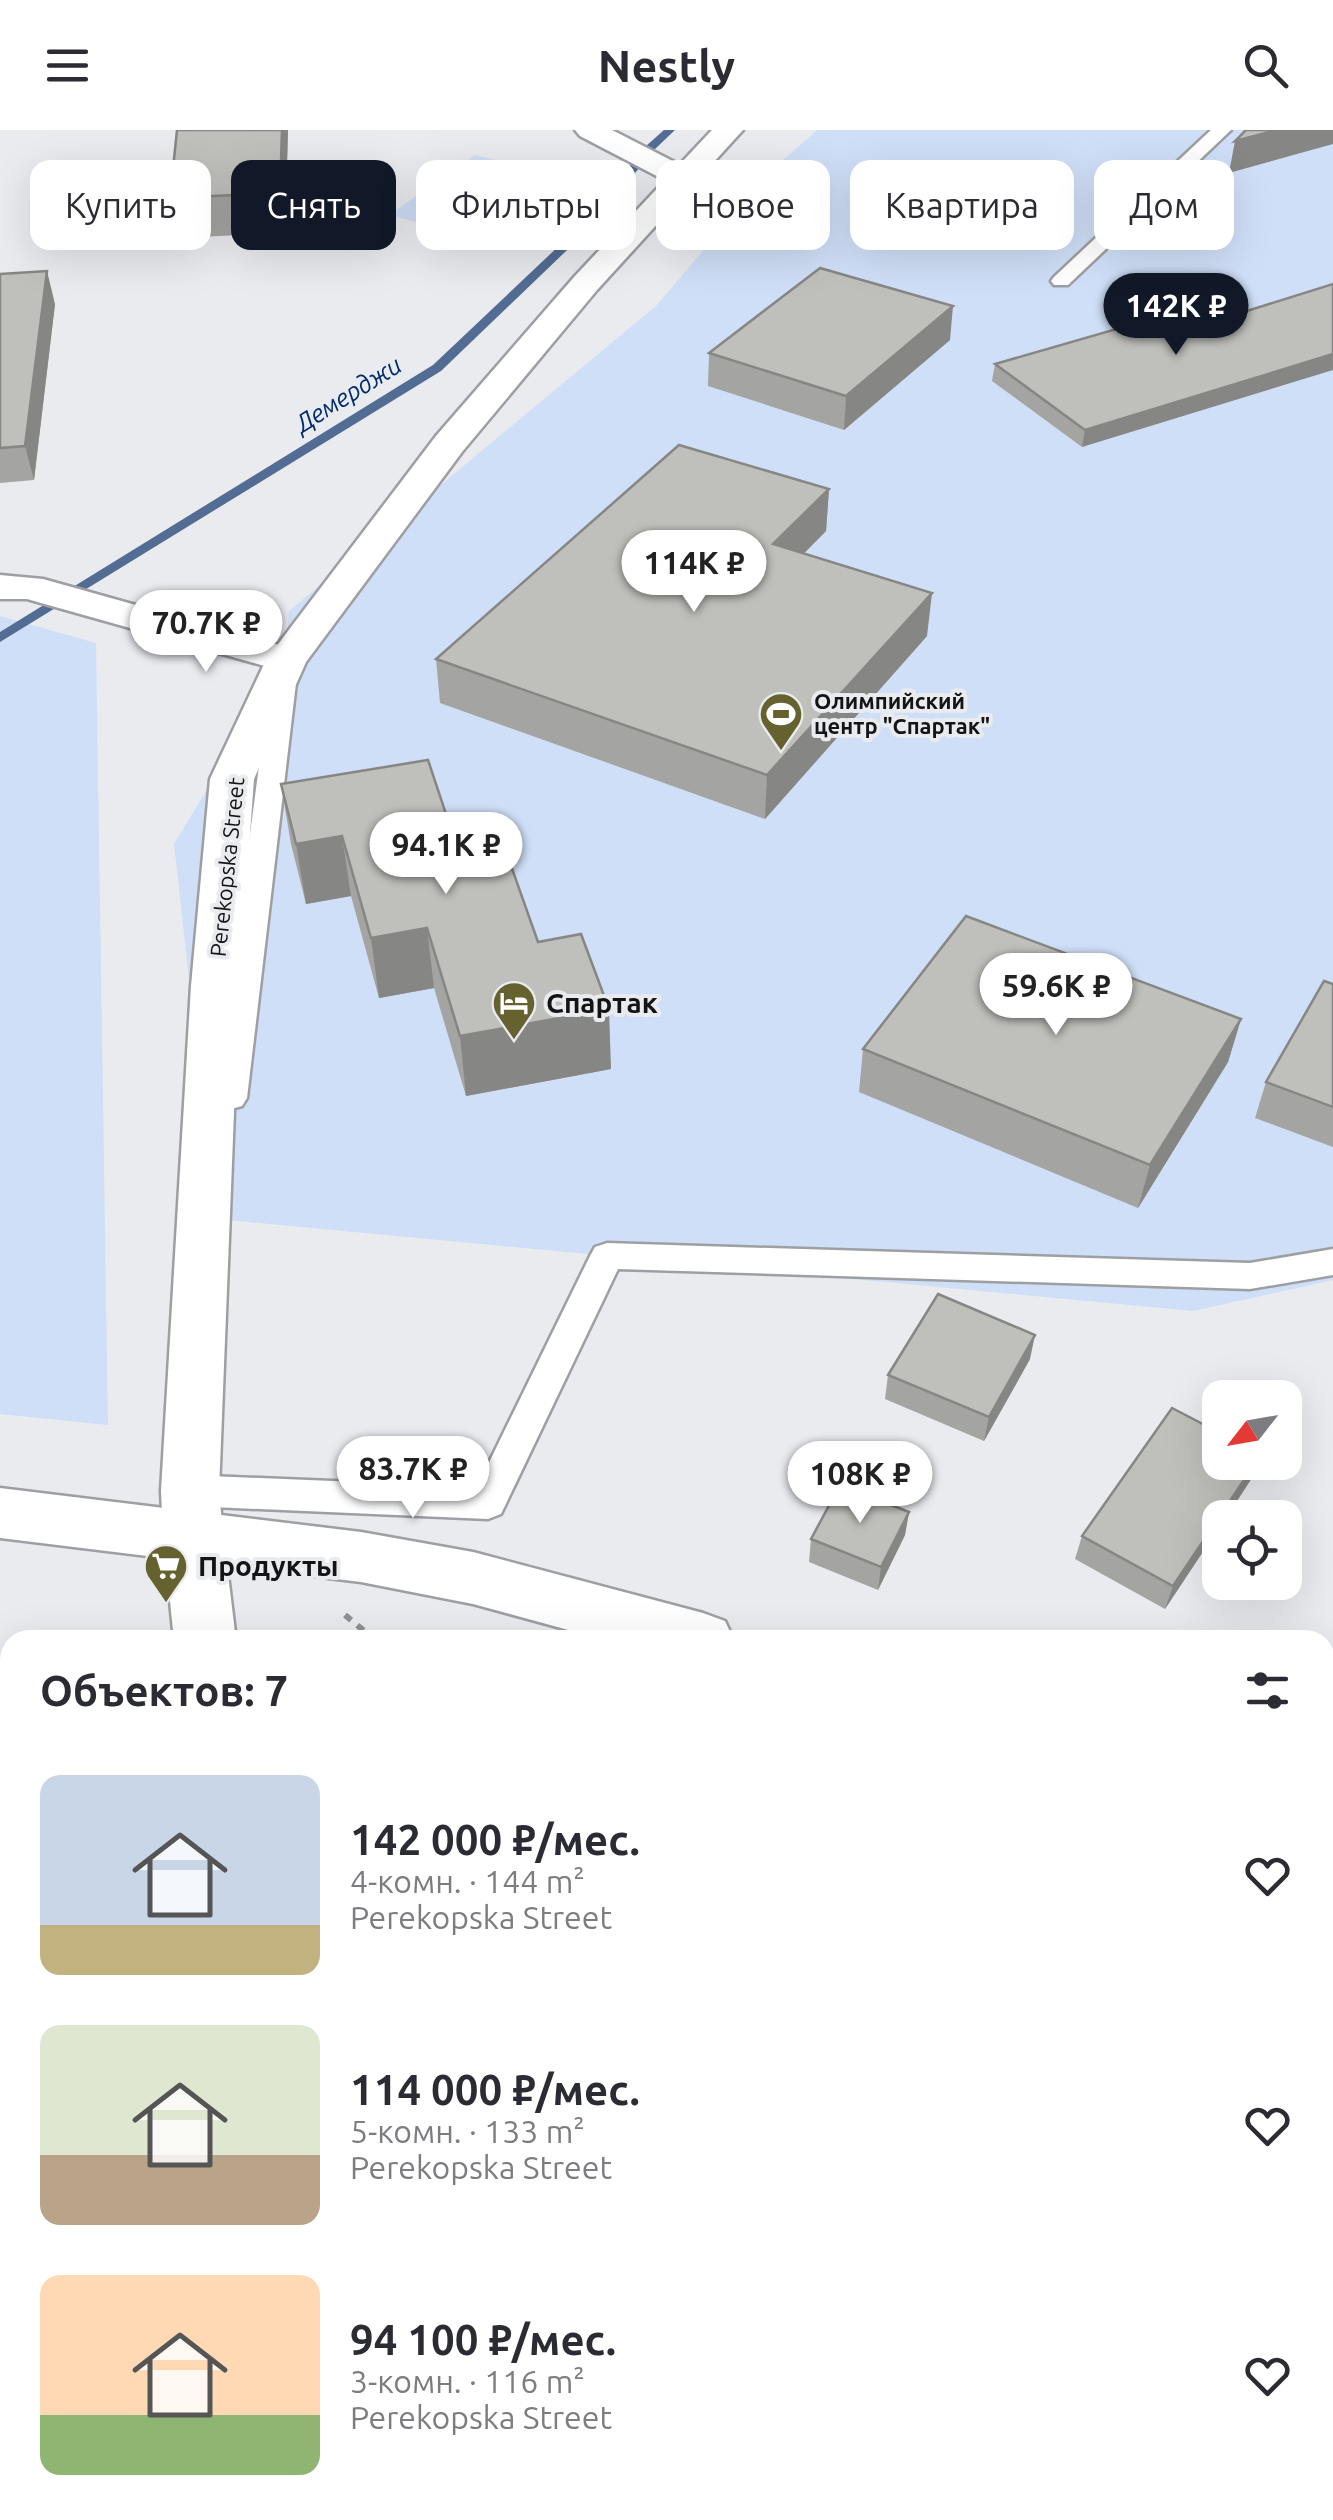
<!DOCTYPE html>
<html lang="ru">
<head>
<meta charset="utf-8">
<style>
  :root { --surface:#fff; --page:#f7f7f7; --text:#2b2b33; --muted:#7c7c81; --accent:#111827 }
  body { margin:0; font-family:Ubuntu,sans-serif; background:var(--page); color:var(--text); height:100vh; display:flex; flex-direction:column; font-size:38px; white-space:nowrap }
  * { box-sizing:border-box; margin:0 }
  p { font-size:32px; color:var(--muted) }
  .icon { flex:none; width:55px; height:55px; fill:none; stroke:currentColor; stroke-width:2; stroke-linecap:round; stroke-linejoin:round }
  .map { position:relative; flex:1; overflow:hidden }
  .panel { position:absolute; left:0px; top:1500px; width:1335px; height:890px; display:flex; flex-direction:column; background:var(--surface); border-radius:30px 30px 0 0; box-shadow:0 10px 40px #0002 }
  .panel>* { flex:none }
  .hud { position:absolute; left:30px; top:30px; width:1275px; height:90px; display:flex; gap:20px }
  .needle { width:65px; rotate:239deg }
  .tools { position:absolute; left:1202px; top:1250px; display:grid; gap:20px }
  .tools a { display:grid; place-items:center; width:100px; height:100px; border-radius:20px; background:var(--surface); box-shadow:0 10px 40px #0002; font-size:50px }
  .price { position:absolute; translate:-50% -85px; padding:0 22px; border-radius:35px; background:#fff; color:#222; font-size:32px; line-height:65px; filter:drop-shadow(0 2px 5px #0008) }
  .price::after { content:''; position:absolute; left:50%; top:60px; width:30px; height:22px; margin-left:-15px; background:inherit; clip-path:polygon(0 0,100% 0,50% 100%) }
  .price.current { background:var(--accent); color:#fff }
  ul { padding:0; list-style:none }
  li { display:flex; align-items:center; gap:30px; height:250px; padding:0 40px }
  li span { display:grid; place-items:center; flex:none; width:280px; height:200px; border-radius:20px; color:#555 }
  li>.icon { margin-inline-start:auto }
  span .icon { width:120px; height:120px; fill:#fffc; stroke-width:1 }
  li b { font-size:42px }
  h2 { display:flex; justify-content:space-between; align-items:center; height:120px; padding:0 40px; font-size:42px }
  .tag { padding:0 35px; border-radius:20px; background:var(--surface); box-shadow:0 10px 40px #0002; font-size:35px; line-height:90px }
  .tag.current { background:var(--accent); color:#fff }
  header { display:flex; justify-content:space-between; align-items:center; height:130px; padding:0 40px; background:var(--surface); font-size:45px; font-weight:600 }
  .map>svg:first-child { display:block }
  .green { fill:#cfdff7 }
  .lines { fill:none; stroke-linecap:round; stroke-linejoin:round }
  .stream { fill:#536c93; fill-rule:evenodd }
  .service-casing { stroke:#9d9fa2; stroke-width:5 }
  .minor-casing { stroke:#9d9fa2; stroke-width:5 }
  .tertiary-casing { stroke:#9d9fa2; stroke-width:5 }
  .secondary-casing { stroke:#9d9fa2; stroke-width:5 }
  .path-far1 { stroke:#8e9092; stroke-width:6; stroke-dasharray:8 8; stroke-linecap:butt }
  .path { stroke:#8e9092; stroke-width:8; stroke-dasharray:10 10; stroke-linecap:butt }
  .service { fill:#fff; fill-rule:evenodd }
  .minor { fill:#fff; fill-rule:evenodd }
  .tertiary { fill:#fff; fill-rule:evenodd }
  .secondary { fill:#fff; fill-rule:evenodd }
  .wall { fill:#a4a4a2 }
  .shaded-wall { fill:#868684 }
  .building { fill:#bfbfbc; stroke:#868684; stroke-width:2.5 }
  .labels { text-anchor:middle; stroke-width:8; stroke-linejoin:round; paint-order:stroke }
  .far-poi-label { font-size:22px; font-weight:bold; fill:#131415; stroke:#e9ebef; text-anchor:start }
  .far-street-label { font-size:22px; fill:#131415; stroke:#e9ebef }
  .far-water-label { font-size:25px; font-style:italic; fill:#002c6d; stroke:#e9ebef }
  .poi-label { font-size:28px; font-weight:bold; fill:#131415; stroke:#e9ebef; text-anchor:start }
</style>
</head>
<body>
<header><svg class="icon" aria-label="menu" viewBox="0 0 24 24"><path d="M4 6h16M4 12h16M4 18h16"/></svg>Nestly<svg class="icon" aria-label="search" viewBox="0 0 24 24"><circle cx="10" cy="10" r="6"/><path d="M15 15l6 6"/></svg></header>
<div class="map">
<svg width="1333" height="2390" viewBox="0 0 1333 2390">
  <rect width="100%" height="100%" fill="#e9ebef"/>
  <g class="green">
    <polygon points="817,0 1333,0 1333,1150 1193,1181 216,1089 174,714 285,530 289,481 656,176 770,42"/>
    <polygon points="475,25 573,49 490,111 389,85"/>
    <polygon points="0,486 96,513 108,1295 0,1284"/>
  </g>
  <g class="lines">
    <polygon class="stream" points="664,0 675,0 654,20 589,99 441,241 0,512 0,502 433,235 581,95 646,16"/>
    <g class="service-casing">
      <g id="service">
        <polygon points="1211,0 1231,0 1068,155 1054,155 1051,151 1054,147"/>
        <polygon points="283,545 296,553 247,968 242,976 231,979 220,976 215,968 270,553"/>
        <path d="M607,1113L1250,1133L1333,1119V1145L1250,1159L618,1139L501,1384L488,1389L190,1376L177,1372C170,1357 171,1346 178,1331L191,1327L204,1331L209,1346L477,1357L590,1126L595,1117Z"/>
        <polygon points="1325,2181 1333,2184 1333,2246 1325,2242"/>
        <polygon points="561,2380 613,2380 609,2390 557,2390"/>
        <polygon points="636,2380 694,2380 698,2390 641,2390"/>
        <polygon points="835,2380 888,2380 883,2390 831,2390"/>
      </g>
    </g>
    <g class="minor-casing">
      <g id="minor">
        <polygon points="575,0 612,0 694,42 698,48 694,54 672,54 580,6"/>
        <polygon points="0,445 43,449 300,521 306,530 300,539 286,542 27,469 0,469"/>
        <polygon points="193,1379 214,1386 223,1404 236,1510 174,1510 163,1404 172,1386"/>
        <polygon points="77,2380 157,2380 153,2390 73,2390"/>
      </g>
    </g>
    <g class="tertiary-casing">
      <polygon id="tertiary" points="712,0 743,0 597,160 462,322 306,532 254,649 239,856 219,1361 223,1404 214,1422 193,1429 172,1422 163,1404 161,1361 191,856 210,649 266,530 436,306 575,146"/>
    </g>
    <g class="secondary-casing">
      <g id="secondary">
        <polygon points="0,1358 361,1402 473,1422 703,1483 725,1491 734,1510 605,1510 473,1474 361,1452 0,1408"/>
        <polygon points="1325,1754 1333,1757 1333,1823 1325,1819"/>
      </g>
    </g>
    <polyline class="path-far1" points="345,1485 375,1510"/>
    <polyline class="path" points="1325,2099 1333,2103"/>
    <use href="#service" class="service"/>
    <use href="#minor" class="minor"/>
    <use href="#tertiary" class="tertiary"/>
    <use href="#secondary" class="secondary"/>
  </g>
  <g class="wall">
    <polygon points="177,0 288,0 285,103 177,108 170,68"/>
    <polygon points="0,144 55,174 34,350 0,353"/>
    <polygon points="1196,176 1082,317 992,251 995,234"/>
    <polygon points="950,210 844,300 708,256 709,223"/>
    <polygon points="829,359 826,401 804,423 927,506 765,689 440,573 436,529"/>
    <polygon points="281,654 459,723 538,812 611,939 466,966 434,858 379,868 351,766 306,774 291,714"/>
    <polygon points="1333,854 1333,1017 1255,988 1266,952"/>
    <polygon points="1241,889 1228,932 1138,1078 859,962 863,919"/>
    <polygon points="1030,1229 984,1311 885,1269 888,1245"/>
    <polygon points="1252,1348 1220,1388 1220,1396 1165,1479 1075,1429 1082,1406"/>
    <polygon points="909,1382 905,1405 878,1460 809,1432 811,1409"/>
    <polygon points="1333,1643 1333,1671 1325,1666 1325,1658"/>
    <polygon points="10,1956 10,2273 0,2275 0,1957"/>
    <rect x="965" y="2380" width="256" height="10"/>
  </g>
  <g class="shaded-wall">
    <polygon points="282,0 288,0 285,103 280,63"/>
    <polygon points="1277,0 1333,0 1333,14 1229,43 1235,11"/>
    <polygon points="47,141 55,174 34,350 25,316"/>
    <polygon points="953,176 950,210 844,300 846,266"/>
    <polygon points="1333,224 1333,240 1082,317 1085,300"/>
    <polygon points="829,359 826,401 772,456 773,414"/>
    <polygon points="932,463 927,506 765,689 767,645"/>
    <polygon points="342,706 351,766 306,774 296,714"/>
    <polygon points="427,798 434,858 379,868 371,808"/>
    <polygon points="609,879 611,939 466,966 460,906"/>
    <polygon points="1241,889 1228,932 1138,1078 1150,1035"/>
    <polygon points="1035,1205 1030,1229 984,1311 989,1287"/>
    <polygon points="1256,1332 1258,1332 1252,1348 1226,1388 1220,1388 1220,1396 1165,1479 1173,1456"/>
    <polygon points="909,1382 905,1405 878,1460 881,1437"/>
  </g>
  <g class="building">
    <polygon points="177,0 282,0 280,63 170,68"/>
    <polygon points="1246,0 1277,0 1235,11"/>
    <polygon points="820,138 953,176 846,266 709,223"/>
    <polygon points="47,141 25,316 0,318 0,144"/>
    <polygon points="1333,154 1333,224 1085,300 995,234 1196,176 1218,190"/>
    <polygon points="679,315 829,359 773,414 932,463 767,645 436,529"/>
    <polygon points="428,630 459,723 504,716 538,812 581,804 609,879 460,906 427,798 371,808 342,706 296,714 281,654"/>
    <polygon points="966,786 1241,889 1150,1035 863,919"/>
    <polygon points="1324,851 1333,854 1333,977 1266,952"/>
    <polygon points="938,1164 1035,1205 989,1287 888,1245"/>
    <polygon points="1172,1278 1220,1303 1220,1332 1256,1332 1173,1456 1082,1406"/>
    <polygon points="840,1355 909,1382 881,1437 811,1409"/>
    <polygon points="10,1956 10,2255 0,2256 0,1957"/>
    <polygon points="977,2380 1221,2380 1221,2390 1029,2390"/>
  </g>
  <defs>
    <g id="stadium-pin" transform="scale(2.25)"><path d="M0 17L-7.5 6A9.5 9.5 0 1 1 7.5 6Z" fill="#65622f" stroke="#e9ebef"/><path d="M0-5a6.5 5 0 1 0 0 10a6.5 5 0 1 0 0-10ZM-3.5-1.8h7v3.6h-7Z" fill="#fff"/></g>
    <g id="hotel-pin" transform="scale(2.25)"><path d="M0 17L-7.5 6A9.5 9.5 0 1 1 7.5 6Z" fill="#65622f" stroke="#e9ebef"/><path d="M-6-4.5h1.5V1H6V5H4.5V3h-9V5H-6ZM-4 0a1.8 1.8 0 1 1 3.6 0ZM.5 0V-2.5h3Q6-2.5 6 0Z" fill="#fff"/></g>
    <g id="supermarket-pin" transform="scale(2.25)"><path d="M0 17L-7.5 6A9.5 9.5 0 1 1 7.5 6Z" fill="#65622f" stroke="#e9ebef"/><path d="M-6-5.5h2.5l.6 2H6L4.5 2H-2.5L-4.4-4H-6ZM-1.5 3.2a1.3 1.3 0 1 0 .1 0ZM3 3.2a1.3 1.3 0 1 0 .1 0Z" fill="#fff"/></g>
  </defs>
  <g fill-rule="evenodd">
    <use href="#stadium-pin" x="781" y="584"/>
    <use href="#hotel-pin" x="514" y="873"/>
    <use href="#supermarket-pin" x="166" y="1436"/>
  </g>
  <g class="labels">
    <g class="far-poi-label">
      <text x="814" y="579">Олимпийский<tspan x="814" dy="25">центр "Спартак"</tspan></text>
    </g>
    <g class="far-street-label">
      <text transform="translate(227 737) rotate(-84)" y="8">Perekopska Street</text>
    </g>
    <g class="far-water-label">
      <text transform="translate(348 264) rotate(-32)" y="9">Демерджи</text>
    </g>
    <g class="poi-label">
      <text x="546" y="883">Спартак</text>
      <text x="198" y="1446">Продукты</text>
    </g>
  </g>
</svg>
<div class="tools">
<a><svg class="needle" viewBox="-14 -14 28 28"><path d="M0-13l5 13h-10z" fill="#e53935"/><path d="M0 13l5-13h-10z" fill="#7c7c81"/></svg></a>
<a><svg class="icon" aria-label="locate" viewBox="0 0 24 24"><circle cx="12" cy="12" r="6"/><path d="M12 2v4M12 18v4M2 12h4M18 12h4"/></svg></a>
</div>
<b class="price current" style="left:1176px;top:228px">142K ₽</b>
<b class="price" style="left:694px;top:485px">114K ₽</b>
<b class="price" style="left:206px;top:545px">70.7K ₽</b>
<b class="price" style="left:446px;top:767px">94.1K ₽</b>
<b class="price" style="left:1056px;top:908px">59.6K ₽</b>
<b class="price" style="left:413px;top:1391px">83.7K ₽</b>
<b class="price" style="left:860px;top:1396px">108K ₽</b>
<div class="hud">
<a class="tag">Купить</a>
<a class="tag current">Снять</a>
<a class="tag">Фильтры</a>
<a class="tag">Новое</a>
<a class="tag">Квартира</a>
<a class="tag">Дом</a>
</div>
<section class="panel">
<h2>Объектов: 7<svg class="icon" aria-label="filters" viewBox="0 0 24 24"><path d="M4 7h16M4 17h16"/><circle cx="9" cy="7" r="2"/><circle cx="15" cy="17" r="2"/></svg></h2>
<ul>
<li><span style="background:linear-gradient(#c9d6e8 75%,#c2b280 0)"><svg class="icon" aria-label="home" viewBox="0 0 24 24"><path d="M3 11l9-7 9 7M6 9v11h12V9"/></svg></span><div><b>142 000 ₽/мес.</b><p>4-комн. · 144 m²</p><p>Perekopska Street</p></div><svg class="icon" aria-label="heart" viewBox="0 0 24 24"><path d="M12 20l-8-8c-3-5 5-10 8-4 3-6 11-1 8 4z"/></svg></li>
<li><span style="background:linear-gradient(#dfe7d0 65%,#b9a48a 0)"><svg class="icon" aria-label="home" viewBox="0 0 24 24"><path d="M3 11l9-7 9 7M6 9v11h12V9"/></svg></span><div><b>114 000 ₽/мес.</b><p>5-комн. · 133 m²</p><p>Perekopska Street</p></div><svg class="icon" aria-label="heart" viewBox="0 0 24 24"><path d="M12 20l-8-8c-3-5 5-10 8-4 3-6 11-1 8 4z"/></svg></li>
<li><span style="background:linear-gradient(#ffd9b3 70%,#8fb573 0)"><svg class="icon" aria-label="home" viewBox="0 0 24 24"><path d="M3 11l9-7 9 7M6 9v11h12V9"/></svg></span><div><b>94 100 ₽/мес.</b><p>3-комн. · 116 m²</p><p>Perekopska Street</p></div><svg class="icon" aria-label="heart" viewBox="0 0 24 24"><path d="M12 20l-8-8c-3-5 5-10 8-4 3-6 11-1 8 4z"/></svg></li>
</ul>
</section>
</div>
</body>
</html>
